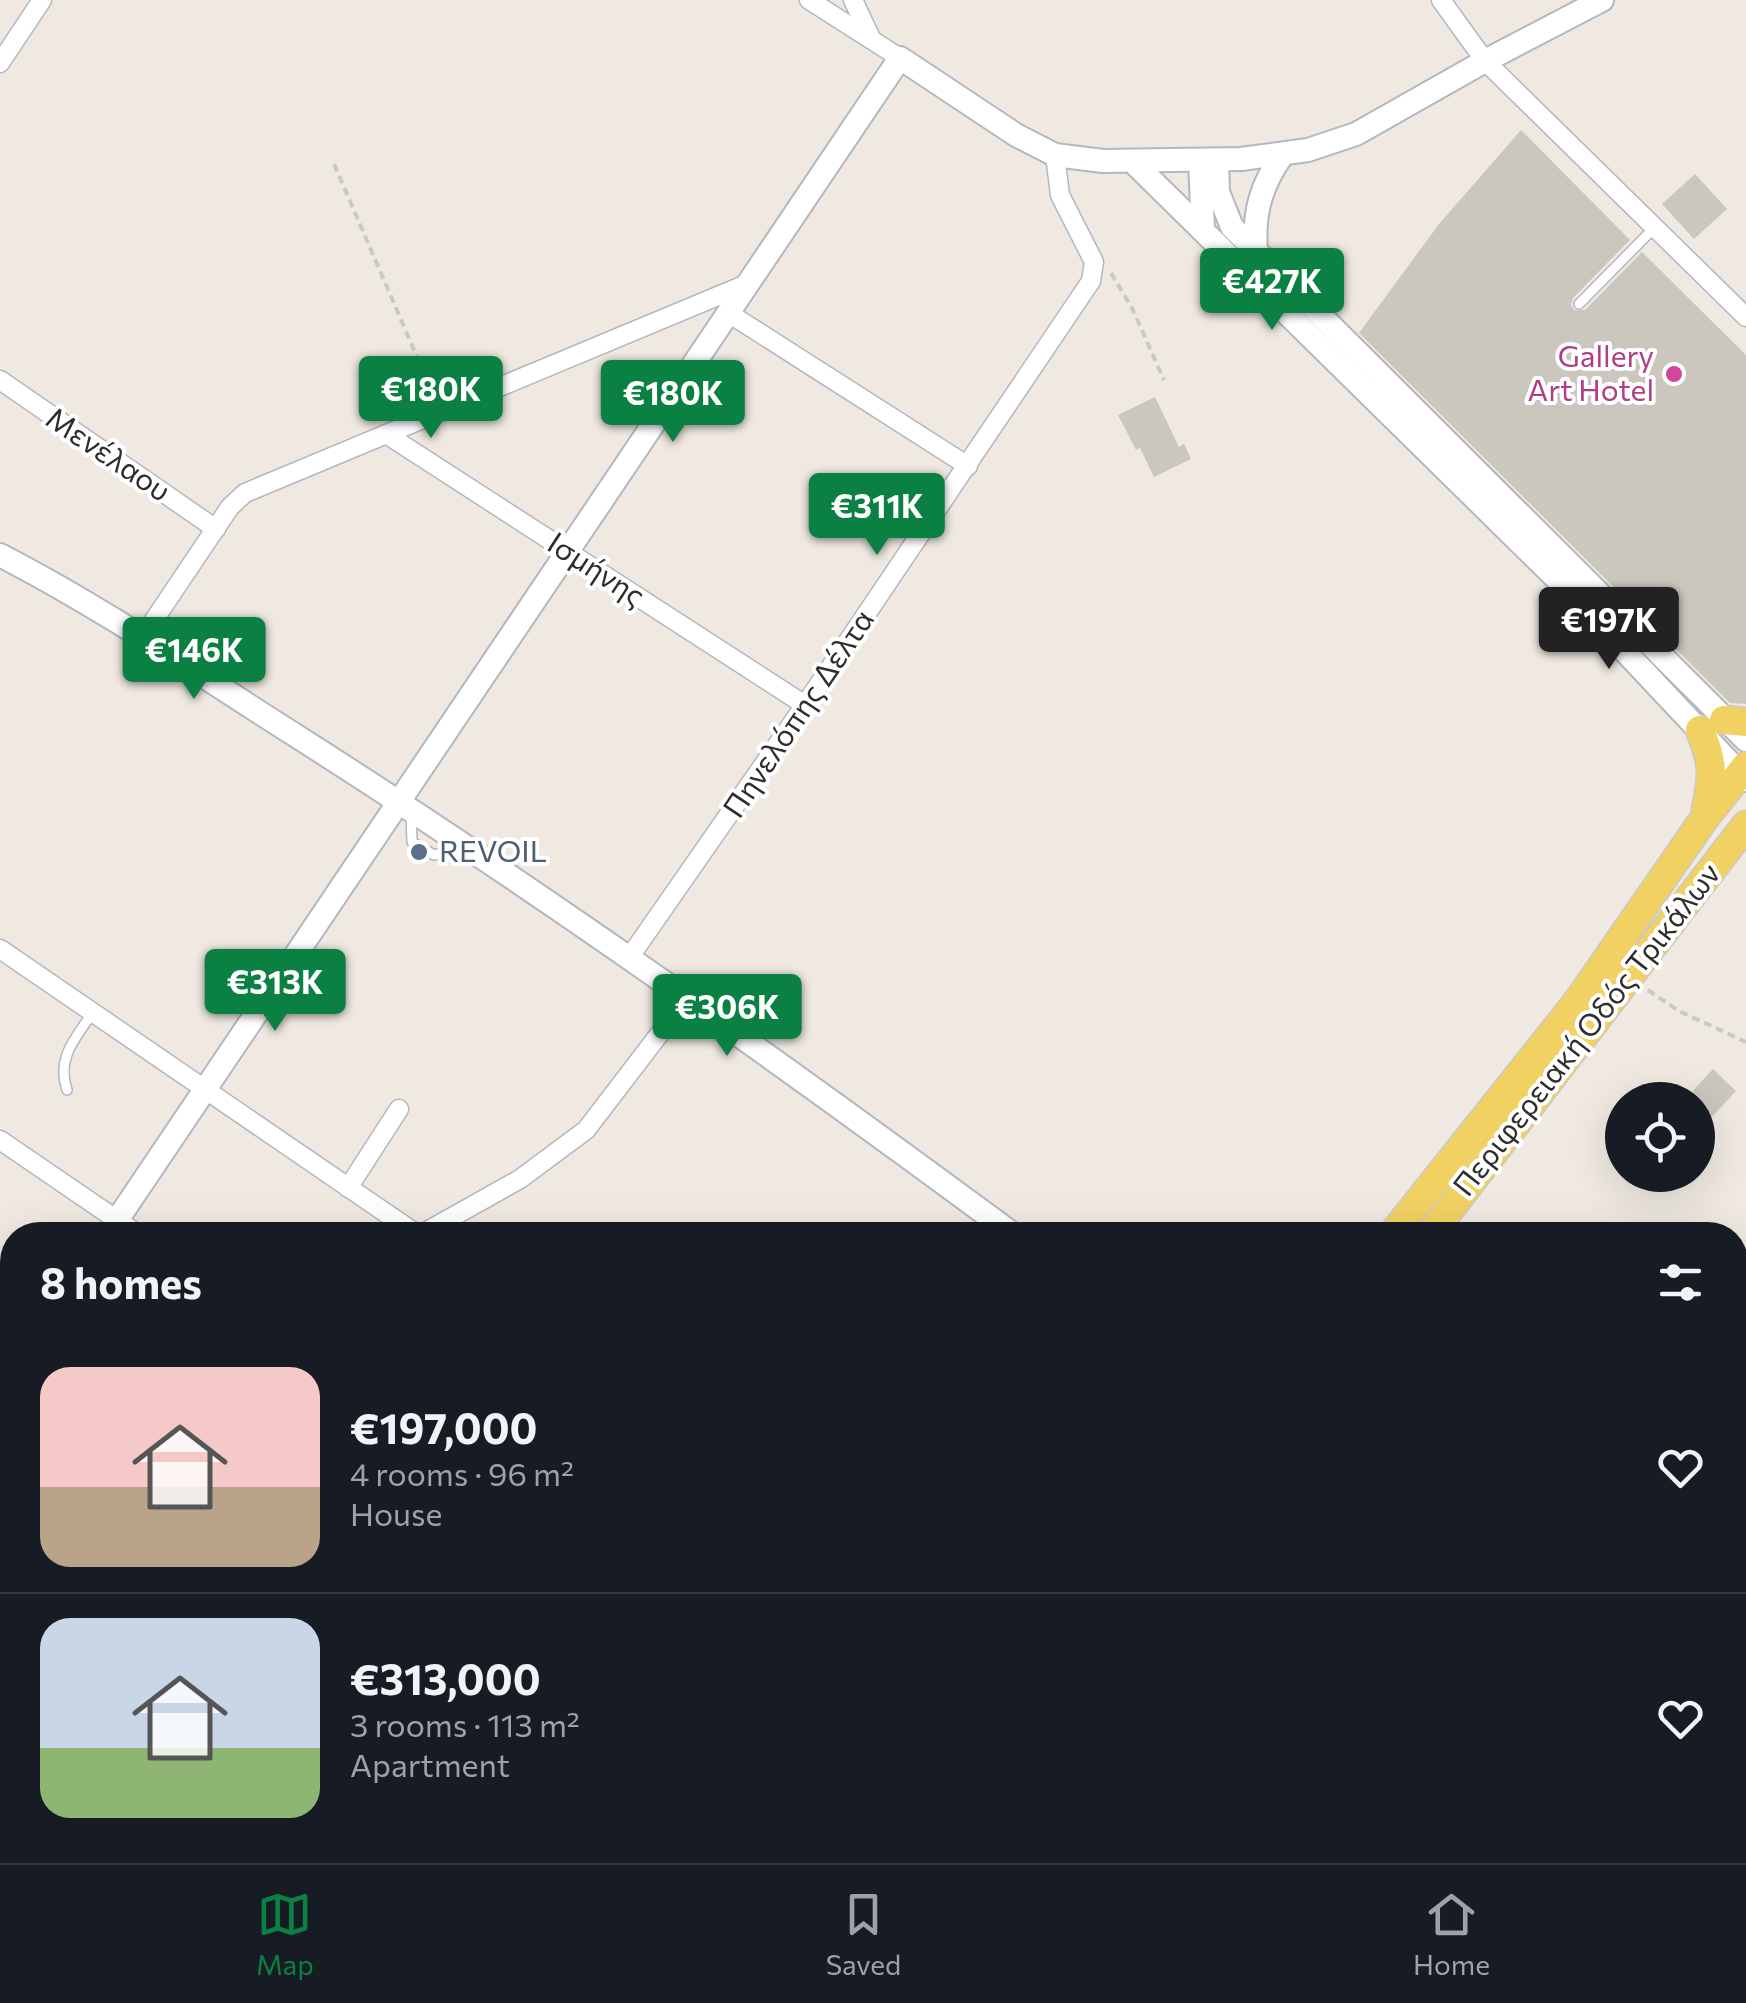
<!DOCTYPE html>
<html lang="en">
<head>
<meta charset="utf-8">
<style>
  :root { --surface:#171b24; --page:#20242c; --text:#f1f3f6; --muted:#9ea1a6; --line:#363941; --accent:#0b8043 }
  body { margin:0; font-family:Commissioner,sans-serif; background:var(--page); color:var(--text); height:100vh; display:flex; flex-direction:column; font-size:38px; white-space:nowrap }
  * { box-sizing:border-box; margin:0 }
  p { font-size:32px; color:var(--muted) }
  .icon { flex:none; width:55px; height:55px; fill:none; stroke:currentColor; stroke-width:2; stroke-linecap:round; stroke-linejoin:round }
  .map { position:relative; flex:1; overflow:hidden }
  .drawer { position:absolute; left:0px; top:1222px; width:1748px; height:642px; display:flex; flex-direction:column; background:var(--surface); border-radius:40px 40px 0 0; box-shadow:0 10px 40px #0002 }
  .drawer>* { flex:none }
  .tools { position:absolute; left:1605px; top:1082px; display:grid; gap:20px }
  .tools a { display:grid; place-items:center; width:110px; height:110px; border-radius:50%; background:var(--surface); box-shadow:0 10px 40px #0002; font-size:50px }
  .price { position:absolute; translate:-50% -85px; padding:0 22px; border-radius:10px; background:var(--accent); color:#fff; font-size:32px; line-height:65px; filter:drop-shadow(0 2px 5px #0008) }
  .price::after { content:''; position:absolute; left:50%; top:60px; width:30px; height:22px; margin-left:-15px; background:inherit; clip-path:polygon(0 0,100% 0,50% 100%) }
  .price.on { background:#222; color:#fff }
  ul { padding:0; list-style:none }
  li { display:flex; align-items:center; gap:30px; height:250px; padding:0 40px }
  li+li { border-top:2px solid var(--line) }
  li span { display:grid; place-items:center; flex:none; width:280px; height:200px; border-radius:30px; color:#555 }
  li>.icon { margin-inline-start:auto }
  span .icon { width:120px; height:120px; fill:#fffc; stroke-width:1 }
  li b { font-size:42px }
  h2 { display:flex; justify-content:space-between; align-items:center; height:120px; padding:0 40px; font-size:42px }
  .menu { display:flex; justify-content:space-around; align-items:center; height:140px; border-top:2px solid var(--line); background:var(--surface); font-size:28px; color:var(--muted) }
  .menu a { display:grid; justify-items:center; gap:5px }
  .menu .on { color:var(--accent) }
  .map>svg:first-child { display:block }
  .education { fill:#f0e6d1 }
  .building { fill:#cbc7bf }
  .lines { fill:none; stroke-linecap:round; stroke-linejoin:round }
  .service-casing { stroke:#b4b7c1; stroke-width:12 }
  .minor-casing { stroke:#b4b7c1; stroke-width:21 }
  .tertiary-casing { stroke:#b4b7c1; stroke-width:26 }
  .primary-casing { stroke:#c9c9c9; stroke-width:31 }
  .path { stroke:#c9c9c9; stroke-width:4; stroke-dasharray:8 5; stroke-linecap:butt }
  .service { stroke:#fff; stroke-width:9 }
  .minor { stroke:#fff; stroke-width:18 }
  .tertiary { stroke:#fff; stroke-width:22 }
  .primary { stroke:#f2d163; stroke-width:28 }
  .hotel-dot { fill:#d1479c; stroke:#fff; stroke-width:4 }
  .service-dot { fill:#5c6f8a; stroke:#fff; stroke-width:4 }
  .labels { text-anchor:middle; stroke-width:8; stroke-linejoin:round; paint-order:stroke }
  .hotel-label { font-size:30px; fill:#b23c85; stroke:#fff; text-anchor:end }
  .street-label { font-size:30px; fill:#2e2e2e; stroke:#fff }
  .service-label { font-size:30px; fill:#4e5e75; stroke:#fff; text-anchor:start }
</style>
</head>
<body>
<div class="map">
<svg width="1746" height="1863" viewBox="0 0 1746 1863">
  <rect width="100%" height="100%" fill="#efe9e1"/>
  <polygon class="education" points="404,1853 842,1852 859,1863 402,1863"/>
  <g class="building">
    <polygon points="1521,130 1630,240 1573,298 1571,305 1574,310 1585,310 1642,252 1746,355 1746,704 1730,703 1359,333 1439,224"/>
    <polygon points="1695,174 1727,209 1694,239 1662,204"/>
    <polygon points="1155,397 1179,447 1184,444 1191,459 1154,477 1140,448 1136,450 1118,415"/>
    <polygon points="1713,1069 1736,1091 1710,1119 1698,1107 1698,1100 1687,1097"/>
  </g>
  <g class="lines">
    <g class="service-casing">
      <g id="service">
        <polyline points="1579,304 1654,228"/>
        <polyline points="411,813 412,842 434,855 463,847"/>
        <path d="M67,1090C56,1057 76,1038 93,1012"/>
      </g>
    </g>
    <g class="minor-casing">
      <g id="minor">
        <polyline points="809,0 900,58"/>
        <polyline points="853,0 871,38"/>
        <polyline points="1441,0 1485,61 1746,317"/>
        <polyline points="0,63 42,0"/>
        <polyline points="730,314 968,466"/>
        <polyline points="0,380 216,529"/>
        <polyline points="386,434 805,705"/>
        <polyline points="142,638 230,507 245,493 749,283"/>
        <polyline points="0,949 418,1235"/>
        <polyline points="629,958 805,705 1091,281 1094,262 1060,195 1055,155"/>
        <polyline points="0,1140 139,1235"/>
        <polyline points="348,1188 399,1109"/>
        <polyline points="420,1235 520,1179 586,1130 687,998"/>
        <polyline points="1000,1863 1007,1852"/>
      </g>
    </g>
    <g class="tertiary-casing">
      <g id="tertiary">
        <polyline points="1217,160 1218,192 1232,227 1746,740"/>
        <polyline points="1132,161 1556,578 1746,780"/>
        <polyline points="1200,161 1203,230"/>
        <path d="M1256,251C1253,213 1261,185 1283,154"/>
        <path d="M0,555C103,608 200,675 298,737C543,893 780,1062 1014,1235"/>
        <polyline points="107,1235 900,58 1016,135 1055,155 1103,161 1241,159 1308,150 1356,134 1485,61 1602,0"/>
        <polyline points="0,1392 12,1373"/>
        <polyline points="0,1576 12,1586"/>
        <polyline points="328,1852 340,1863"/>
        <polyline points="1663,1852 1674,1863"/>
      </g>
    </g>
    <g class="primary-casing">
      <g id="primary">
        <polyline points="1724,720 1746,722"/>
        <path d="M1700,730C1714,764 1713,775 1706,810"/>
        <polyline points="1392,1235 1578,1001 1704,819 1746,766"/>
        <polyline points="1430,1235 1746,825"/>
        <polyline points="926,1863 933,1852"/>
        <polyline points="961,1863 969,1852"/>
      </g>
    </g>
    <g class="path">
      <polyline points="334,164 433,394"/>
      <polyline points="1111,273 1132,308 1164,380"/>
      <polyline points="1648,990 1679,1011 1746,1042"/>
    </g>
    <use href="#service" class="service"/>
    <use href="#minor" class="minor"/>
    <use href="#tertiary" class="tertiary"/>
    <use href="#primary" class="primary"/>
  </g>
  <circle class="hotel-dot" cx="1674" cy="374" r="10"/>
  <circle class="service-dot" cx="419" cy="852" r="10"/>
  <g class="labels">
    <g class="hotel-label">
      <text x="1654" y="367">Gallery<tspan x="1654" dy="34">Art Hotel</tspan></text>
    </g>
    <g class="street-label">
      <text transform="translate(108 455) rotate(34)" y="10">Μενέλαου</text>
      <text transform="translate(596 570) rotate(33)" y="10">Ισμήνης</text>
      <text transform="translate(799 714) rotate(-56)" y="10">Πηνελόπης Δέλτα</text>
      <text transform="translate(1587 1030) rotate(-52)" y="10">Περιφερειακή Οδός Τρικάλων</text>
    </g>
    <g class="service-label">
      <text x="439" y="862">REVOIL</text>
    </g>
  </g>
</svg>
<div class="tools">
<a><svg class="icon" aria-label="locate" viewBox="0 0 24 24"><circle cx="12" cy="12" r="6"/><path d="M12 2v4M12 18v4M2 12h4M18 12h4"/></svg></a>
</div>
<b class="price" style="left:1272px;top:333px">€427K</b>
<b class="price" style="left:431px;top:441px">€180K</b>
<b class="price" style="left:673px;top:445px">€180K</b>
<b class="price" style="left:877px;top:558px">€311K</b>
<b class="price on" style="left:1609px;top:672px">€197K</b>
<b class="price" style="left:194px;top:702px">€146K</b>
<b class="price" style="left:275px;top:1034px">€313K</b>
<b class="price" style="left:727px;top:1059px">€306K</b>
<section class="drawer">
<h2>8 homes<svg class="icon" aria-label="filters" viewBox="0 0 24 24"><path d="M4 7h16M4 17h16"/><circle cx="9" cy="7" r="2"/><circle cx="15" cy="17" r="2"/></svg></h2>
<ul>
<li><span style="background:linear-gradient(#f6c9c9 60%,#b9a48a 0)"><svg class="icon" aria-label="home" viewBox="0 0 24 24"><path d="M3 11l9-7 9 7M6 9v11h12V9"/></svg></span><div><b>€197,000</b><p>4 rooms · 96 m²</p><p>House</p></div><svg class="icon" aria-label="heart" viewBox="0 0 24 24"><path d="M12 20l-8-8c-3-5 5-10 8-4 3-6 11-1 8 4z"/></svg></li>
<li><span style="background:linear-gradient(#c9d6e8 65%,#8fb573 0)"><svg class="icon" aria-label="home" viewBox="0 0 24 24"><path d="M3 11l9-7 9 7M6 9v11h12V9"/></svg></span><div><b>€313,000</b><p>3 rooms · 113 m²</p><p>Apartment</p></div><svg class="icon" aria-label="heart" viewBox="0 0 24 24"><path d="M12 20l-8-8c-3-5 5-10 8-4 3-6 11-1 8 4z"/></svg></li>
</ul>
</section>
</div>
<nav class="menu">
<a class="on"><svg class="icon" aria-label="map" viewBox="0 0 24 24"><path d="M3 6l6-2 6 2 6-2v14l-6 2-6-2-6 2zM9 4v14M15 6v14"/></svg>Map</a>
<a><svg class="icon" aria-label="saved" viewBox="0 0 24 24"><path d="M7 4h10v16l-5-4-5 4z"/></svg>Saved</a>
<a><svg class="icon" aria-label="home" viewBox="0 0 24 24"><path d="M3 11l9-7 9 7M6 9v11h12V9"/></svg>Home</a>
</nav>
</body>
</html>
